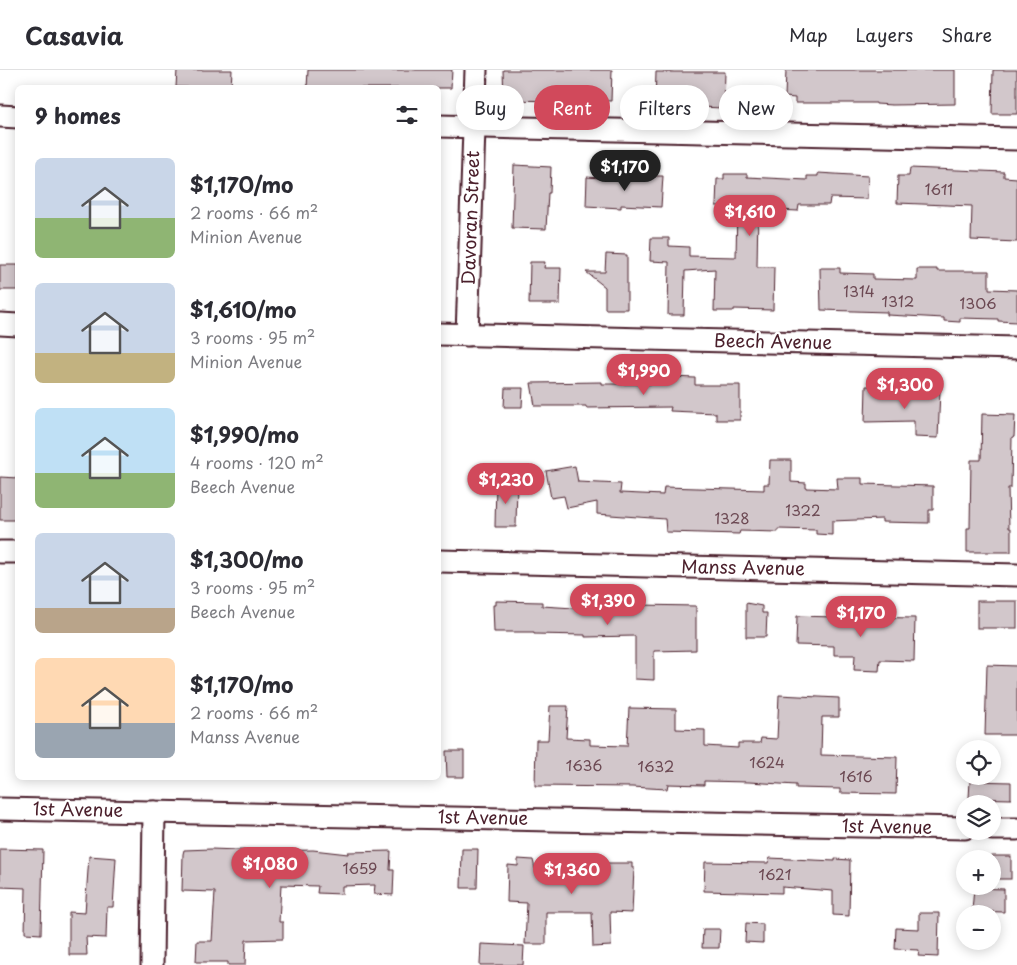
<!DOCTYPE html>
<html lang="en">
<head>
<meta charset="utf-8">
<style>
  :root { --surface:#fff; --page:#f7f7f7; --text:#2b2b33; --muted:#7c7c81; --line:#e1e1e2; --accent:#d1495b }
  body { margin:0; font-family:"Playpen Sans",sans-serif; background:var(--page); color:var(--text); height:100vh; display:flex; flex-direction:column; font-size:19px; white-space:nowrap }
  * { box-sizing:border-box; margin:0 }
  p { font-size:16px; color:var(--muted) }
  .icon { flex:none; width:28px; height:28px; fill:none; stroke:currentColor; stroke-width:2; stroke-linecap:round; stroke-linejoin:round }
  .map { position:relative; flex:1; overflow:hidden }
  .panel { position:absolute; left:15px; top:15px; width:426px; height:695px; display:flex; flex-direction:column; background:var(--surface); border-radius:8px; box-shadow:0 2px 12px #0003 }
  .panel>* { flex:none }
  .banner { position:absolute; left:456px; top:15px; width:475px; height:45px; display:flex; gap:10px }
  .fabs { position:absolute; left:956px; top:670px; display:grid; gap:10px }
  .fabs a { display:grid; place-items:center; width:45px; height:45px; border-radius:50%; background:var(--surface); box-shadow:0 2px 12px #0003; font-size:25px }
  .price { position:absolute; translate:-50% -42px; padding:0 11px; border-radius:18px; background:var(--accent); color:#fff; font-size:16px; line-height:32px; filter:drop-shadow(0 1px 2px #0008) }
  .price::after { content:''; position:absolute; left:50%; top:30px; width:15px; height:11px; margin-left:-8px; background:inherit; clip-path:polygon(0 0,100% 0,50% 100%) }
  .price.active { background:#222; color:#fff }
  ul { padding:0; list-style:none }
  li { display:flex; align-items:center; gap:15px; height:125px; padding:0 20px }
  li span { display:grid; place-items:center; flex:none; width:140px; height:100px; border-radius:8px; color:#555 }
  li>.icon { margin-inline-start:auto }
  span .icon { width:60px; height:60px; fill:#fffc; stroke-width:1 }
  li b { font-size:21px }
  h2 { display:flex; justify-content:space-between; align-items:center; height:60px; padding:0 20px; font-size:21px }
  .chip { padding:0 18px; border-radius:22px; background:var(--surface); box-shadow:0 2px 12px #0003; font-size:18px; line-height:45px }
  .chip.active { background:var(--accent); color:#fff }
  header { display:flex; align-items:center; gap:30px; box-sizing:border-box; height:70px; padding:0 25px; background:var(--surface); border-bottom:1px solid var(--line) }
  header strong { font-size:24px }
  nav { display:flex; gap:28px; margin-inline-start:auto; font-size:18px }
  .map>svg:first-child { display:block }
  .building { fill:#d2c7cb; stroke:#4a1f2b }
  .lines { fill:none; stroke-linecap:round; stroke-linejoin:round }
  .street-casing { stroke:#4a1f2b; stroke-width:25 }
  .street { stroke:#fff; stroke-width:21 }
  .labels { text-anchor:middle; stroke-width:4.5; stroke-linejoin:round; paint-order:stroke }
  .number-label { font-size:15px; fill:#6c4953 }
  .street-label { font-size:18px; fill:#4a1f2b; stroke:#fff }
</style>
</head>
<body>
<header>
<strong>Casavia</strong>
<nav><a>Map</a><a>Layers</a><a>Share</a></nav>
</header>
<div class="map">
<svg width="1017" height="895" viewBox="0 0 1017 895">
  <rect width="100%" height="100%" fill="#fff"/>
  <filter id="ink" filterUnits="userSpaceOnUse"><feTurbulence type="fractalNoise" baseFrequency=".02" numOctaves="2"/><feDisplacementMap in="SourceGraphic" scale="10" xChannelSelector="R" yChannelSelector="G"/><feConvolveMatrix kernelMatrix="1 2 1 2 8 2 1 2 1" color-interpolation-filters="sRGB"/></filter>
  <g filter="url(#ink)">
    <g class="building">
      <polygon points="177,0 232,0 231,18 176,17"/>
      <polygon points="308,0 452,0 451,18 307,18"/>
      <polygon points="503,0 612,0 611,31 562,29 562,31 504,30"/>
      <polygon points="786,0 955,0 955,34 892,35 876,34 876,33 795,33 795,28 785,27"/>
      <polygon points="993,0 1017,0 1017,44 992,44"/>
      <polygon points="656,2 725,2 724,36 722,38 701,37 701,34 655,34"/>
      <polygon points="514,95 551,97 550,123 548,123 546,159 512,158"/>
      <polygon points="910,98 1004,102 1004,107 1017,108 1017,172 971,170 972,136 897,133 898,106 909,106"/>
      <polygon points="818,103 868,106 867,129 830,128 829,135 799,135 798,141 758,139 757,197 774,197 773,240 734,239 734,241 714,241 715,199 685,201 684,245 668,245 669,192 650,191 651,168 669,168 669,176 689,177 689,186 736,187 737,136 716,136 717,109 724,109 724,104 747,104 747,107 807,110 807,106 818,106"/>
      <polygon points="645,106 663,106 661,137 621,135 621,138 586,136 587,107 629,110 629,108 645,108"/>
      <polygon points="606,184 627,185 627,239 605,239 605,217 586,202 605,202"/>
      <polygon points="530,192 545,192 544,198 561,198 560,234 529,234"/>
      <rect x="0" y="195" width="18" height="25"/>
      <polygon points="820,198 840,198 840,203 873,204 873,209 917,210 917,199 937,199 937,201 989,201 989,219 1017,220 1017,252 998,251 998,249 960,248 960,252 944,251 944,248 887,245 887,242 821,240"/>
      <polygon points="671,307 695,308 695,315 740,315 740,350 716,350 716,343 670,341 671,337 586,338 586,336 535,336 531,313 602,312 602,314 671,314"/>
      <polygon points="866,316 888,316 888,326 923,328 923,320 940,320 938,368 914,367 914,351 865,352"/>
      <polygon points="505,318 523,318 522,337 504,337"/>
      <polygon points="982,344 1015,345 1014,367 1012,367 1011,418 1008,418 1009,458 1011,458 1011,482 967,482 967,458 970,458 971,390 981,390"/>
      <polygon points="770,390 791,390 791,412 806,413 806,418 838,419 837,408 862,408 862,414 933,416 933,440 929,440 929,453 882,452 882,449 832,451 832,465 816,464 816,460 778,459 778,462 740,461 739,464 666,462 665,449 597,444 597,432 567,438 564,426 551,428 546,401 575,396 578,412 621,414 620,423 663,425 664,417 764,420 764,414 769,414"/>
      <polygon points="0,407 18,408 18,450 0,450"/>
      <polygon points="496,412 517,412 516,457 495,457"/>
      <polygon points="496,531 542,532 542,536 574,538 616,538 616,531 639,531 639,535 696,536 696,580 654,581 654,610 635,609 635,566 585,567 585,565 534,564 534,562 494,562 493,535 496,535"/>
      <rect x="977" y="531" width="40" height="27"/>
      <polygon points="746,533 762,536 762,543 767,543 766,567 746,567"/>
      <polygon points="836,544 852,544 852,547 915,548 914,591 880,590 879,601 854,600 855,585 834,585 834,576 796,575 797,546 835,547"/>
      <polygon points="987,595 1017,596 1017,665 985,665"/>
      <polygon points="779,625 839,628 839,647 822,647 821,685 897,687 896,724 840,723 840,719 796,718 796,715 749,712 704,711 704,715 668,714 667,719 632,717 535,716 536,670 548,670 550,636 568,636 566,668 590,669 590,675 627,676 629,638 676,639 676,659 705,660 705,676 738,678 738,673 760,673 761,668 777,669"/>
      <polygon points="446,681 464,681 464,707 447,707"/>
      <polygon points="970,711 1011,712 1011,729 969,728"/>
      <polygon points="0,779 43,780 41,864 25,863 26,818 0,817"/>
      <polygon points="211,779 266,781 313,780 348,784 348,782 391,781 390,800 394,800 393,825 374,824 375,815 342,816 342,824 317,823 318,816 281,815 279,852 283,852 283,869 246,870 245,895 228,895 228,892 196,892 197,871 212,871 215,822 182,821 183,784 184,780"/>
      <polygon points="462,779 478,779 477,818 461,818"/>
      <polygon points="89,786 116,788 113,837 107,837 106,868 86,867 87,885 69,885 69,842 85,843"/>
      <rect x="992" y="786" width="19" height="23"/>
      <polygon points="769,788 835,791 835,789 850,790 849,846 833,845 833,821 782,817 782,823 704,821 705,792 768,793"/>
      <polygon points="518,789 533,790 535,799 574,800 574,798 582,798 582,793 632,793 632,798 634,798 632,843 610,842 611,876 593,877 592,842 546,842 546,874 525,874 527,833 507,832 508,795 518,796"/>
      <polygon points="974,818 1004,819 1004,842 972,841"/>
      <polygon points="919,843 939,843 938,887 918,886 919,880 895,879 896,858 919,859"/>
      <polygon points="746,853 763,854 763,873 745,872"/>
      <polygon points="703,859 720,859 719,878 702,878"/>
      <polygon points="481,874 524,876 523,895 480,895"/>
    </g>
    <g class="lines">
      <g class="street-casing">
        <g id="street">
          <polyline points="0,46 18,47"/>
          <polyline points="439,56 1017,69"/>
          <polyline points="0,254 18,255"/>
          <polyline points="439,264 1017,278"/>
          <polyline points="467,265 476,0"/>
          <polyline points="0,482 18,482"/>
          <polyline points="439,491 1017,505"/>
          <polyline points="0,739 965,758"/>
          <polyline points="992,759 1017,759"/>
          <polyline points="152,895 154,742"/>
        </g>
      </g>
      <use href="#street" class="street"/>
    </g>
  </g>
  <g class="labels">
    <g class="number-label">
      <text x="939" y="125">1611</text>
      <text x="859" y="227">1314</text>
      <text x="898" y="237">1312</text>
      <text x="978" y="239">1306</text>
      <text x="803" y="446">1322</text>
      <text x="732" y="454">1328</text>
      <text x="767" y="698">1624</text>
      <text x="584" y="701">1636</text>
      <text x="656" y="702">1632</text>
      <text x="856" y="712">1616</text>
      <text x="360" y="804">1659</text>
      <text x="775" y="810">1621</text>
    </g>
    <g class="street-label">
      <text transform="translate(471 148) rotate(-88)" y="6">Davoran Street</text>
      <text transform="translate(773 272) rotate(1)" y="6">Beech Avenue</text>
      <text transform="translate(743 498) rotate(1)" y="6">Manss Avenue</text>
      <text transform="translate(78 740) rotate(1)" y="6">1st Avenue</text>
      <text transform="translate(483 748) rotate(1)" y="6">1st Avenue</text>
      <text transform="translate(887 757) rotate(1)" y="6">1st Avenue</text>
    </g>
  </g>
</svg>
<div class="fabs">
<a><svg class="icon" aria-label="locate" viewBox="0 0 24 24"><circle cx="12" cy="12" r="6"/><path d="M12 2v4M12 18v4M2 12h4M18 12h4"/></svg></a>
<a><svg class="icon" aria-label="layers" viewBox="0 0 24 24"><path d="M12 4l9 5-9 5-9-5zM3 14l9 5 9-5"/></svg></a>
<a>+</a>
<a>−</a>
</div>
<b class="price active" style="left:625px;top:122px">$1,170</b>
<b class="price" style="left:750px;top:167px">$1,610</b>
<b class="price" style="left:644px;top:326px">$1,990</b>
<b class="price" style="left:905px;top:340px">$1,300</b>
<b class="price" style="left:506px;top:435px">$1,230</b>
<b class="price" style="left:608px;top:556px">$1,390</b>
<b class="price" style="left:861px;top:568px">$1,170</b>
<b class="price" style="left:270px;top:819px">$1,080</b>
<b class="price" style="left:572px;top:825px">$1,360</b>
<div class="banner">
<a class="chip">Buy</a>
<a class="chip active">Rent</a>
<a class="chip">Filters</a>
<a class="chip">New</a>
</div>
<section class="panel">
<h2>9 homes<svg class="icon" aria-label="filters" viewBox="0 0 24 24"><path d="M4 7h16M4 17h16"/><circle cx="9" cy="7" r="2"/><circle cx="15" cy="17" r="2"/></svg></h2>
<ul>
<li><span style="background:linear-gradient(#c9d6e8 60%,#8fb573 0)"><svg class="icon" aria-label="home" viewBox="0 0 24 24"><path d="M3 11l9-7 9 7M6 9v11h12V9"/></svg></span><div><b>$1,170/mo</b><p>2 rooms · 66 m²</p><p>Minion Avenue</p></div></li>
<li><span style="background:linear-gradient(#c9d6e8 70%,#c2b280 0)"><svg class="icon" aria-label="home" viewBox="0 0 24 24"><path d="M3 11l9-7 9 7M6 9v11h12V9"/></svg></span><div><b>$1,610/mo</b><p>3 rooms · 95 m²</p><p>Minion Avenue</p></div></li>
<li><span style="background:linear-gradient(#bfe0f5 65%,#8fb573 0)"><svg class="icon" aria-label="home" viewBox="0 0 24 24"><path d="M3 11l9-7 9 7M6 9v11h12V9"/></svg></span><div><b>$1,990/mo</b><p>4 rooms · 120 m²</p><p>Beech Avenue</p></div></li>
<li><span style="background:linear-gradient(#c9d6e8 75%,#b9a48a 0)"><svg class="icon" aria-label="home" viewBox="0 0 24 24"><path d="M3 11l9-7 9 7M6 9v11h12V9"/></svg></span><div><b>$1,300/mo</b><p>3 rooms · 95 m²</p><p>Beech Avenue</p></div></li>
<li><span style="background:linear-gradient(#ffd9b3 65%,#9aa5b1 0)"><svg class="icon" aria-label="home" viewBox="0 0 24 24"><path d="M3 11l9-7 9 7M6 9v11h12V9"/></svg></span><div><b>$1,170/mo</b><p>2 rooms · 66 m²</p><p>Manss Avenue</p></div></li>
</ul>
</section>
</div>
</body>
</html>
